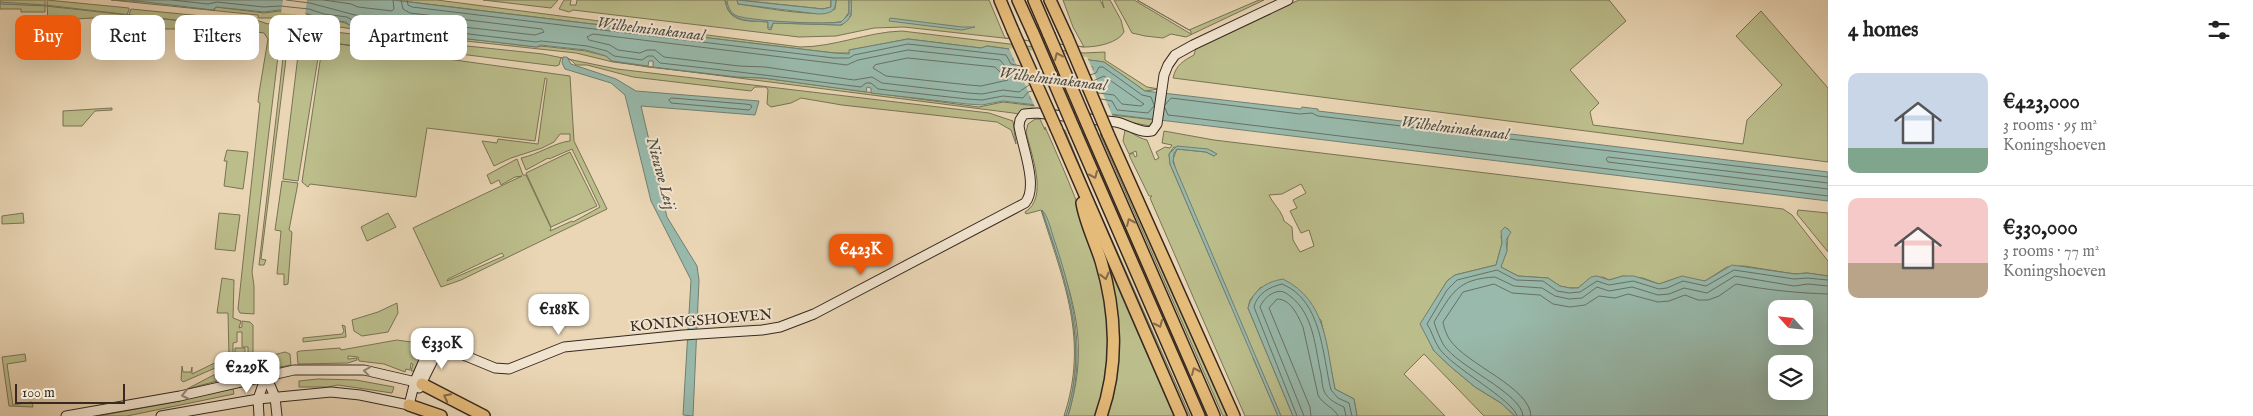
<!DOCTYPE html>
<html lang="en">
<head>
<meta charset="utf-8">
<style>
  :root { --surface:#fff; --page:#f6f6f6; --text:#222; --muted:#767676; --line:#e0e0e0; --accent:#ea580c }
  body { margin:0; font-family:"IM FELL English",serif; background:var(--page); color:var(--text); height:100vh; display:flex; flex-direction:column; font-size:19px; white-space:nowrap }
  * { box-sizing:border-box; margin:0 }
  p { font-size:16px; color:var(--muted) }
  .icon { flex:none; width:28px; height:28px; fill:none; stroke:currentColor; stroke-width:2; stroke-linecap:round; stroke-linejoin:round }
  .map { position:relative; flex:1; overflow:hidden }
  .side { display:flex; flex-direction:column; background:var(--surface); width:425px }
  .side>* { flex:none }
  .hud { position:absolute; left:15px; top:15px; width:475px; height:45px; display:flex; gap:10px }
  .needle { width:32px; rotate:297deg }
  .buttons { position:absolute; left:1768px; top:300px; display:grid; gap:10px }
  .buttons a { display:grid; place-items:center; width:45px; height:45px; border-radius:10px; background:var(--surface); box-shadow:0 5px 20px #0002; font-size:25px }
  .scale { position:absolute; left:15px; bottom:12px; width:110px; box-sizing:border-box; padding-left:5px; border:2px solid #372920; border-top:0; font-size:14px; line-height:18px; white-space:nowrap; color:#372920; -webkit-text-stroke:4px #f1e4cf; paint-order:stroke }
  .price { position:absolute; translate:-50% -42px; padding:0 11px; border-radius:10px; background:#fff; color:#222; font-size:16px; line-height:32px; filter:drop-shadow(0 1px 2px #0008) }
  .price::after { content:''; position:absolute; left:50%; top:30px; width:15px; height:11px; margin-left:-8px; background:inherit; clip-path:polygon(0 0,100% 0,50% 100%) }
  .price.active { background:var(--accent); color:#fff }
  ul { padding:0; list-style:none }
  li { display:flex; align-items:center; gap:15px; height:125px; padding:0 20px }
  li+li { border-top:1px solid var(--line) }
  li span { display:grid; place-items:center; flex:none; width:140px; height:100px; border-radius:10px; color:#555 }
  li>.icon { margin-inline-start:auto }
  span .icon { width:60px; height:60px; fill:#fffc; stroke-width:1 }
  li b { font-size:21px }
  h2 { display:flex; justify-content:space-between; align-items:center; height:60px; padding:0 20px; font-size:21px }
  .chip { padding:0 18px; border-radius:10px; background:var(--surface); box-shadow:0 5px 20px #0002; font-size:18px; line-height:45px }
  .chip.active { background:var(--accent); color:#fff }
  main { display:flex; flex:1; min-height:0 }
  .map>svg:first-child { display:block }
  .green { fill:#bbbd8b; stroke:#797356; fill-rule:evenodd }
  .water { fill:#98b9ab; stroke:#717f73; fill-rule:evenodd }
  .pier { fill:#ead6b5 }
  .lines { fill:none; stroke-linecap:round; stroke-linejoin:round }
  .shore { stroke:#687166; stroke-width:1 }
  .secondary-casing { stroke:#372920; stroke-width:11 }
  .highway-casing { stroke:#372920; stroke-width:14 }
  .secondary { stroke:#f1e4cf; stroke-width:9 }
  .highway { stroke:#e5bb7a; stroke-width:11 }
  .highway-bridge-casing { stroke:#372920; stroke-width:14; stroke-linecap:butt }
  .highway-bridge { stroke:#e5bb7a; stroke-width:11 }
  .oneway { stroke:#856b48 }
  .oneway2 { stroke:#948678 }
  .labels { text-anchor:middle; stroke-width:4; stroke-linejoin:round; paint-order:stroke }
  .street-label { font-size:15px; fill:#372920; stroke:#f1e4cf }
  .water-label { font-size:16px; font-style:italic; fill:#4f4d43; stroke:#f1e4cf }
</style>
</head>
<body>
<main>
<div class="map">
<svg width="1828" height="416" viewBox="0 0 1828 416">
  <rect width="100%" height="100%" fill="#ead6b5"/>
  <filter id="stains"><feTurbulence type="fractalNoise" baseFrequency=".004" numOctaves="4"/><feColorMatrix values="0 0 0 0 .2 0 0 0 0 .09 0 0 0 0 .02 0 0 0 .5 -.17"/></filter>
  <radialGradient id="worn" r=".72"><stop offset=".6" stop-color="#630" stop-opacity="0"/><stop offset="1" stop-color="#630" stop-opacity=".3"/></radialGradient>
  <g class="green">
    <polygon points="0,0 45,0 45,12 21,12 21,9 0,9"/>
    <polygon points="47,0 129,8 129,10 123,23 111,23 110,17 58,20 58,25 48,26"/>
    <path d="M111,0L152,2L214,10L216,7L264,13L279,11L305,16L308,14C318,18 345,21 349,25L537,47L541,46L586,51L606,56L612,61L648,67L737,77L763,78L979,107L1003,102L1155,120L1150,126L1124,121L1031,108L1019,114L1013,113L613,62L576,53L346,28L286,19L281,31L252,272L254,286V314L240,313L238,309L260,103L258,102L259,93L268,39L264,33L213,26L200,28L204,16L256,20L268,24L273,21L282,22L283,18H258V15Z"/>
    <path d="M394,0H437L800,47C835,47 867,32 902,31L1084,53L1105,52V60L1147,87L1159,89L1145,91L1104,62L987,46L981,48L908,39L850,50L849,53H834Z"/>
    <polygon points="483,0 558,0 551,8"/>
    <path d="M564,0H571L570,5H576L577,0H725C729,25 749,20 768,22V29L771,30L773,23L842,25L851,16V0H989L1005,38L1084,47L1073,27L1063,0H1100L1104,8L1102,0H1110L1121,20L1124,32C1118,43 1097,47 1085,47L904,27L874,28L836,36L799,37L573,10L569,12L559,9Z"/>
    <path d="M727,0H737L738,4C757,6 822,20 835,9L836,0H849V12L843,21C831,26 751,21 738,17C734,15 731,13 728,10Z"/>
    <polygon points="738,0 831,0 831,7 823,9"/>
    <polygon points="1114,0 1134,0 1191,34 1191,31 1137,0 1189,30 1259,0 1264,0 1186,37 1171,34 1163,38 1145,36 1132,33"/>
    <path d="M1299,0H1609L1626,21L1570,70L1599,103L1590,112L1593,125L1743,144L1747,120L1782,85L1736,36L1761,11L1828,88V162L1173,78C1176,65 1183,61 1194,55L1196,47Z"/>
    <polygon points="131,9 202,16 195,29 161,29 160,25 125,26"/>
    <polygon points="304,25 321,27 321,40 298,181 283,179 299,47 298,38 300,33 302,33 303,36"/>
    <polygon points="292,29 295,31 292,43 288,43 261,259 266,260 264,265 259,265 286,32"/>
    <path d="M334,32L543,54L617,69L989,113L1013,121L1016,144L1011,130L997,122L842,105L801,98L791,103L771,107L767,104L768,90L766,87H755L751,91L633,77L587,65H576C571,60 568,56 561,58L559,65L556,66L452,53L451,58L332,43L570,76L574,141L607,209L461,280L441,287L413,228L522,176L515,177L501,185L499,180L491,184L487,175L513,161L517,159L523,175H526L551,228L550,231L572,221L573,222L600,207L572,149L549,159L548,158L526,170L521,158C537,155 556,142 570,141V134H560L554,142L542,148L511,158L494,166L482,141L497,143L498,139L538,144L547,79L545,78L535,141L427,128L416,197L310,184L308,187L302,182L322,48L328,33ZM502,253L504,256L447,281L448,279Z"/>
    <polygon points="112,108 112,110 95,111 82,126 63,126 63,111"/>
    <path d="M1035,119H1040L1045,130V127C1076,197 1114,282 1108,360C1106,379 1101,398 1096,416H1068C1073,399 1077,381 1078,363C1082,311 1059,259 1042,210C1047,226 1053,242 1058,257C1075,312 1083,359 1067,415L1064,416C1089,340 1064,282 1041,210L1026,214L1025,212C1049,198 1031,154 1026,132L1028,124Z"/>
    <path d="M1120,128C1130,130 1137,138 1147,140L1155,160L1159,158L1156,152L1165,147L1170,148L1172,145L1162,143L1164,131L1214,140L1783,209L1792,215L1828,261V276L1807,273L1795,274L1744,266L1727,267L1705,281L1677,278L1659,284L1643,278L1623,276L1609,280L1603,277L1589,279L1578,288H1570L1560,286L1548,278L1518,276L1501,267C1502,260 1507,254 1507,247C1508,240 1507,237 1510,231L1507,228L1501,236L1502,243L1496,265L1455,275L1447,281L1421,324L1434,351L1451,367L1475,387L1501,403L1515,416H1484L1424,354L1404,374L1445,416H1357L1354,399L1335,389L1321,320L1261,287L1250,300L1248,308L1293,416H1281L1256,358H1253L1278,416H1245L1150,198L1152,196H1149L1129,155L1133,153L1135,157L1137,156L1136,151L1129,154L1123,141L1125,130ZM1174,147L1212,151L1216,154L1214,156L1206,152L1177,149L1173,159L1176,171L1233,304L1231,306L1170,164L1169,154ZM1301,184L1306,193L1293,200L1297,208L1290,211L1301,233L1309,230L1314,246L1300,252L1293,240L1292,227L1284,221C1282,211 1273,204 1269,195L1282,194Z"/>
    <polygon points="1063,130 1065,130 1089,188 1190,416 1186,416"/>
    <polygon points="1081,132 1084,132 1209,416 1204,416"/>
    <polygon points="1100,134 1104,134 1227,416 1223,416"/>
    <polygon points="227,150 248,152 243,189 224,186 227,161 224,161"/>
    <polygon points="570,152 597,206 551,227 526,173"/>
    <polygon points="282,181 298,183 289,230 292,232 288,284 284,285 284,274 277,274 281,231 275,230"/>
    <polygon points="1798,210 1828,213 1828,252 1797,214"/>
    <polygon points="23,213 24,223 2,224 2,216"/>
    <polygon points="219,213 240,215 235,251 215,249"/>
    <polygon points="388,213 396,227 367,241 361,227"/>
    <polygon points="1102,251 1174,416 1104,416 1113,380"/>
    <polygon points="222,278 234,280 233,318 241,321 239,328 242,327 242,321 250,322 253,325 253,354 248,357 248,347 242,347 242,332 237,332 237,342 233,343 233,354 235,354 235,348 245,348 245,355 183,382 181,380 182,366 183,372 191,372 192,367 192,374 229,356 228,313 217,313"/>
    <polygon points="397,303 398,313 388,332 362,336 354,331 352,320 378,312"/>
    <polygon points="342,325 345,326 346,337 303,342 303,338 342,334 344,331"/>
    <polygon points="397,340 411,342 423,346 423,352 414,371 411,371 413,364 411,363 410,370 406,369 405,372 384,364 359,361 358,357 348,356 348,359 357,358 357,360 348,363 298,364 297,352 300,351 340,348 341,350"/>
    <polygon points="285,352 290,354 291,365 236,375 235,367 238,364 240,368 243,367 242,363"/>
    <polygon points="25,354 26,361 7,364 13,405 32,402 33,407 9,406 2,357"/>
    <polygon points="229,367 231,377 219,380 217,378 217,381 187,389"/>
    <polygon points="318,379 356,380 394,387 392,393 338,385 328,387 299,387 299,381"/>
    <polygon points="233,388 234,394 127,416 99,416 179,401"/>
  </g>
  <g class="water">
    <path d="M129,0H392L834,53L849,54V50L908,39L981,48L987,46L1104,62L1145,91L1301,109L1302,107L1318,109V111L1828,172V201L1003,101L982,105L967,104L871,93V88L867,87L866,92L763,78L737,77L653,67V61H649L648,66L612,61L606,56L586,50L540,45L537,47L349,25L346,22L323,19L308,14L280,10L264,12L216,7L213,10ZM1013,58L1093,67V70L1013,60ZM1030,96L1109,105V108L1030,99Z"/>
    <path d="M725,0C729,4 728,11 735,15C745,21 827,25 841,22L849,14V0H851C852,12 852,21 840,25L773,23L771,28H768V22C749,20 729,23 725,0Z"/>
    <path d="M737,0L823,9L831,7V0H836C836,12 829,14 818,14L738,4Z"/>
    <polygon points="0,2 45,5 183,21 45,6 0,4"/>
    <polygon points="890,18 962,27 975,27 962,30 889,21"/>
    <polygon points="563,57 567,57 571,64 616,79 636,91 759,101 755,115 641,106 667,217 697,266 699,280 693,416 683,415 691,280 651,201 625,95 611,83 565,69 562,63"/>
    <polygon points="1177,146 1208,149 1217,154 1214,156 1206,152 1177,149 1174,153 1173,162 1281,416 1278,416 1170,164 1169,154"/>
    <path d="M1042,210C1049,217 1052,235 1056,245C1075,304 1086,356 1068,416H1066C1090,343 1065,279 1042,210Z"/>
    <path d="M1505,227L1511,232L1506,240L1507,251L1501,267L1518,276L1548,278L1560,286L1570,288H1578L1591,277L1597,276L1609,280L1623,276H1634L1659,284L1682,276L1705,281L1732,265L1795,274L1807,273L1828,276V416H1515L1501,403L1475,387L1451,367L1434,351L1420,324L1447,281L1455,275L1496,265L1502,243L1501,231ZM1776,309H1804V336H1776ZM1776,364H1804V391H1776Z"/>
    <path d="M1283,279C1327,301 1326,346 1335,389L1354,399L1357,416H1293L1248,308C1253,290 1266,282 1283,279Z"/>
  </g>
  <g class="pier">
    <polygon points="283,0 307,0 305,16 281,13"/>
    <polygon points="1009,48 1087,57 1113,117 1035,107"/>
  </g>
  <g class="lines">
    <g class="shore">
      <path d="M172,0L208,4L217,2L264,7L280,6L309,9L324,14L347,17L352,20L536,42L541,41L587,46L607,51L614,56L642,60L648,56H653L660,63C725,70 789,78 853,86L861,87L866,83H871L878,89L967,99L982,100L1003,96L1023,98L1028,92L1032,91"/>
      <polyline points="286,0 310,3 355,15 535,35 544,32 542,29 410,13 403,9 401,0"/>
      <polyline points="324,0 351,4 358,7 392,11 394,9 393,0"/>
      <polyline points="407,0 408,5 412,7 834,58 849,58 854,55 908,44 1006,55 1011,64 1021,66"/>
      <polygon points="908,58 995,67 1008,80 981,86 969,85 886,76 873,68 875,65"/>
      <polyline points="1024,73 1009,71 1000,60 908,50 858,60 847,65 593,34 587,37 589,40 610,45 618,50 640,53 647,50 655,50 664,57 739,66 765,67 854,80 872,77 882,83 968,93 982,94 1003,90 1019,92 1029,85"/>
      <polyline points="1090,75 1096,73 1099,67 1103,67 1142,95 1151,97 1154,105"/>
      <polyline points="1093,81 1104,76 1144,104 1141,106 1122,104 1114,95 1098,93"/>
      <polygon points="672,98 745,104 751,105 752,107 749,110 671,103 669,100"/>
      <polyline points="1101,99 1112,101 1117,110 1148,113 1154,106"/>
      <polyline points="1165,105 1171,98 1300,114 1312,113 1318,116 1828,177"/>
      <polyline points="1165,108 1168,115 1177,116 1828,196"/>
      <polyline points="1828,183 1608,157 1606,159 1608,162 1828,189"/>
      <path d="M1297,416L1254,307C1257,294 1269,287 1282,284C1322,300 1322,354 1331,390L1338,398L1349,403L1352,416"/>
      <path d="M1304,416L1260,307C1263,300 1269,294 1276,292C1282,290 1286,293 1290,296C1314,314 1315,348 1321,374C1322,380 1322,388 1325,393C1329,400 1337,404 1344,407L1346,416"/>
      <path d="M1311,416L1310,407L1269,308L1277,299C1291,299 1298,316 1303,327L1318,395C1322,404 1335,408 1338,416"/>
      <path d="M1517,416C1515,401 1451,367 1439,348C1434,341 1432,331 1427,324L1447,290L1457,280L1497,270L1516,280L1543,281L1557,291L1569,293L1580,292L1597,281L1609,285L1633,281L1659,289L1667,288L1683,281L1706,286L1734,270L1794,279L1807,278L1828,280"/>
      <path d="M1523,416C1522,393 1457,367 1443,344C1440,338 1436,329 1434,322C1452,293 1457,279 1495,277L1514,286L1542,288L1555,296L1569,299L1582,298L1597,287L1609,291L1632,287L1658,295L1669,294L1684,288L1707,293L1735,276L1794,286L1808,284L1828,286"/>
      <path d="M1531,416C1530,387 1467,365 1450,340C1447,336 1444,328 1443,322L1463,292L1494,284L1512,293L1540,295L1553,304L1570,307L1585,305L1599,296L1615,298L1628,294L1658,302L1669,301L1685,295L1698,300H1708L1719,296L1736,284C1767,290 1797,293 1828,294"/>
    </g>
    <g class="secondary-casing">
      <g id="secondary">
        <polyline points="266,376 275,397 277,416"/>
        <polyline points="419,388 440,346"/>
        <path d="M409,405L415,381L432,342L495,368L509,369L564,347L683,335L762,330L780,327L814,314L1025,203C1039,187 1022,146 1019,126L1020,120L1024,114L1037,113L1116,122C1127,124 1141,134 1152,131L1157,124L1164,75L1168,65L1175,55L1193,45L1288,0"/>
        <polyline points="66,416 180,396 294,370 364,370 420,383"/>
        <polyline points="161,416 258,399 331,392 360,395 409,405"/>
        <polyline points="259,416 258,399 266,376"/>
      </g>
    </g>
    <g class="highway-casing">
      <g id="highway">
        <polyline points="1000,0 1013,31"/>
        <polyline points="1018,0 1033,33"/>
        <polyline points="1034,0 1049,35"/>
        <polyline points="1050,0 1067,37"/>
        <polyline points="1056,128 1181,416"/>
        <polyline points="1075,131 1199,416"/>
        <polyline points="1091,133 1214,416"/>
        <polyline points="1108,134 1234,416"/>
        <path d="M1082,203C1085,222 1095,242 1101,261C1116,311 1119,366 1101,416"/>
        <polyline points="422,384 484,416"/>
        <polyline points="409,405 441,416"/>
      </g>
    </g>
    <use href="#secondary" class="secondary"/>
    <use href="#highway" class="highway"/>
    <g class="highway-bridge-casing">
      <g id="highway-bridge">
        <polyline points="1013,31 1056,128"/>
        <polyline points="1033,33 1075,131"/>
        <polyline points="1049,35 1091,133"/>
        <polyline points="1067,37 1108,134"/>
      </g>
    </g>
    <use href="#highway-bridge" class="highway-bridge"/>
  </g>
  <defs><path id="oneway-chevron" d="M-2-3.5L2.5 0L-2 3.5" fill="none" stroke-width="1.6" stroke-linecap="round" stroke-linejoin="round" transform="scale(1.25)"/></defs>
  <g class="oneway">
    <use href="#oneway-chevron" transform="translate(1058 56) rotate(-114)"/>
    <use href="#oneway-chevron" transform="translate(1094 175) rotate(66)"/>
    <use href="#oneway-chevron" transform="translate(1130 222) rotate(-114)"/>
    <use href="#oneway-chevron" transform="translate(1105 276) rotate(76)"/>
    <use href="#oneway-chevron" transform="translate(1159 324) rotate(66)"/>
    <use href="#oneway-chevron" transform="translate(1195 371) rotate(-114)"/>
    <use href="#oneway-chevron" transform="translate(447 397) rotate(-153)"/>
  </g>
  <g class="oneway2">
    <use href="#oneway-chevron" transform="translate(367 371) rotate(-172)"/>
    <use href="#oneway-chevron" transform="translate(185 395) rotate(168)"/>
  </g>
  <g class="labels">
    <g class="street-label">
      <text transform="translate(701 320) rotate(-5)" y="5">KONINGSHOEVEN</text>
    </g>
    <g class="water-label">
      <text transform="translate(651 28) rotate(7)" y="6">Wilhelminakanaal</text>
      <text transform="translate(1053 78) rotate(7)" y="6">Wilhelminakanaal</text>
      <text transform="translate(1455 127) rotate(7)" y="6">Wilhelminakanaal</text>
      <text transform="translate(662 173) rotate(75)" y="6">Nieuwe Leij</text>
    </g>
  </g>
  <rect width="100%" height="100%" filter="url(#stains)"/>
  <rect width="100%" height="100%" fill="url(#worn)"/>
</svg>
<div class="buttons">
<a><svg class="needle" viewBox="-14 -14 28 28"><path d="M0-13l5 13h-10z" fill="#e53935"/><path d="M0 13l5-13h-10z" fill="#767676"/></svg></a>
<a><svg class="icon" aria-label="layers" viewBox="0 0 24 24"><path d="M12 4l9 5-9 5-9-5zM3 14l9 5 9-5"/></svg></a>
</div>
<div class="scale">100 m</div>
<b class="price active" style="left:861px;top:276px">€423K</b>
<b class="price" style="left:559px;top:336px">€188K</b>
<b class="price" style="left:442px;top:370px">€330K</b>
<b class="price" style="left:247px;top:394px">€229K</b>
<div class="hud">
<a class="chip active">Buy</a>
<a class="chip">Rent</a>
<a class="chip">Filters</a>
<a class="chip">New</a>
<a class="chip">Apartment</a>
</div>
</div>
<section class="side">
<h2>4 homes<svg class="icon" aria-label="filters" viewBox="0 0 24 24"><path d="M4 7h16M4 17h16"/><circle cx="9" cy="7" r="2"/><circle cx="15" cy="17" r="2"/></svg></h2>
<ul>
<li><span style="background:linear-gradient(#c9d6e8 75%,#7fa58c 0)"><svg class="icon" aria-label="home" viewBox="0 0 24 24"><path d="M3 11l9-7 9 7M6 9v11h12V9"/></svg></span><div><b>€423,000</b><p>3 rooms · 95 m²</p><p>Koningshoeven</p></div></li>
<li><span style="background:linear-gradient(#f6c9c9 65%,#b9a48a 0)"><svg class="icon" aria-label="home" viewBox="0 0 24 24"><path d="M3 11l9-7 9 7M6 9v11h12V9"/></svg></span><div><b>€330,000</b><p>3 rooms · 77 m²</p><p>Koningshoeven</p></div></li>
</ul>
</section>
</main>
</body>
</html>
